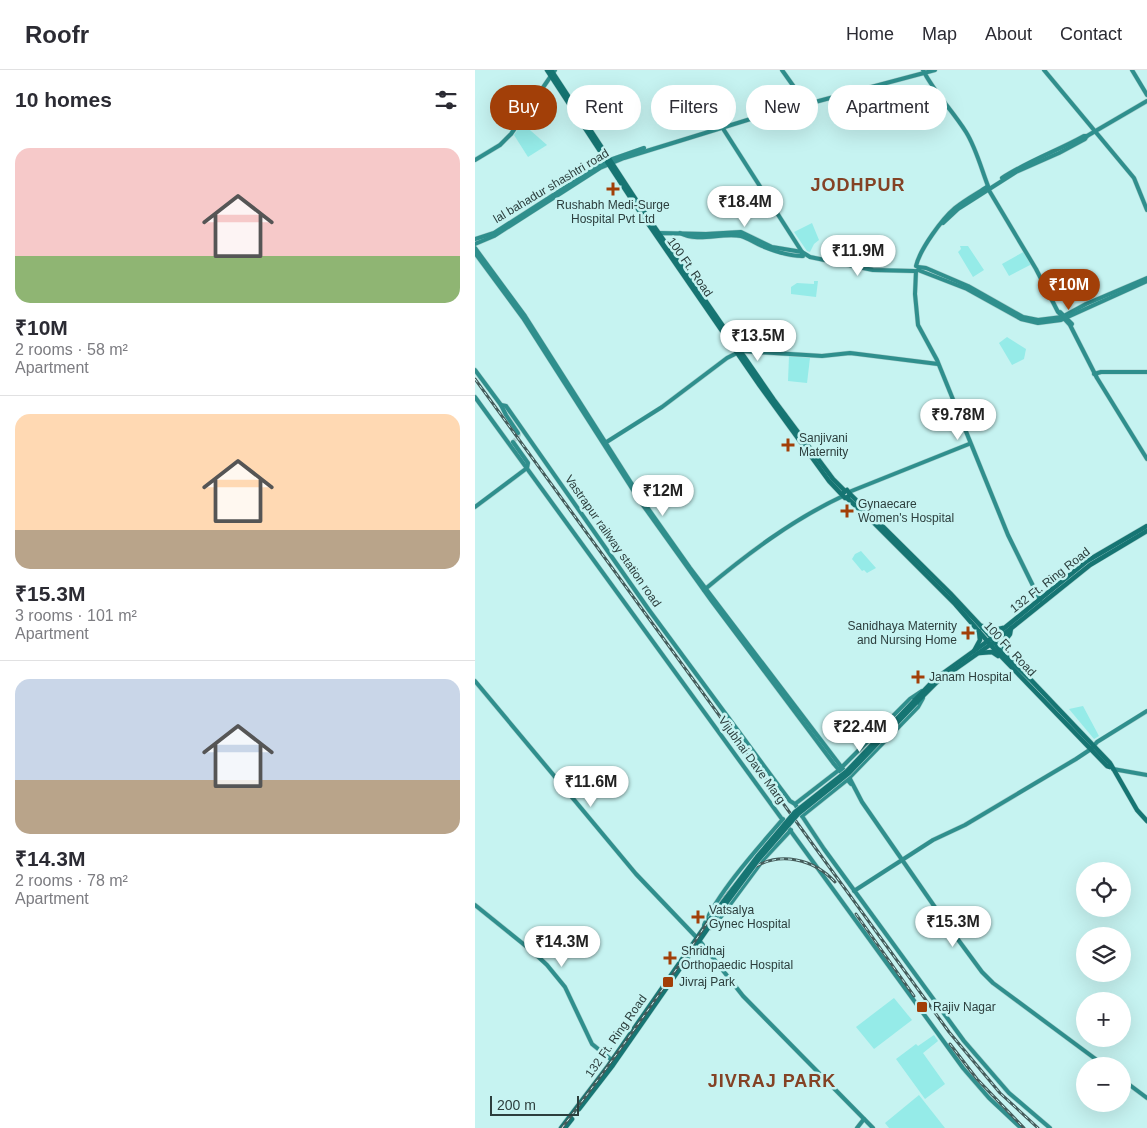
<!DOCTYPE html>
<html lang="en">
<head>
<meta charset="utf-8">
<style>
  :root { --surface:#fff; --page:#f2f2f3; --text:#2b2b33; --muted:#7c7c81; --line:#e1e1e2; --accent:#a23f08 }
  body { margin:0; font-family:Arial,sans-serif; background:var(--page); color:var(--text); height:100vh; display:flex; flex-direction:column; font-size:19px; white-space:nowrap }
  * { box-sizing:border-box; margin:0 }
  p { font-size:16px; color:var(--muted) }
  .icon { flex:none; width:28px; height:28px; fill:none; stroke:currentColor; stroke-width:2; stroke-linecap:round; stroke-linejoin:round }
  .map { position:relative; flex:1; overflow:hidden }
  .details { display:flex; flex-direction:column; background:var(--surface); width:475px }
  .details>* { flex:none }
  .top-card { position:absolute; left:15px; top:15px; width:475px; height:45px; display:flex; gap:10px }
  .controls { position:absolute; left:601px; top:792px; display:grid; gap:10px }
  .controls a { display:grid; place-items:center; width:55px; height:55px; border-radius:50%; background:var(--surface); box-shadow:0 5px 20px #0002; font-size:25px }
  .scale { position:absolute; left:15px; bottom:12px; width:89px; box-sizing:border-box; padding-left:5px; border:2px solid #2c3e3d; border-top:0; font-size:14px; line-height:18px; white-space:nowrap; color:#2c3e3d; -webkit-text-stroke:4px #c6f3f1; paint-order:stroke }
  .price { position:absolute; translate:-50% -42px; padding:0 11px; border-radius:18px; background:#fff; color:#222; font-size:16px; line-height:32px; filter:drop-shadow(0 1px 2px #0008) }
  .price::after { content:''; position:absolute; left:50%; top:30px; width:15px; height:11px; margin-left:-8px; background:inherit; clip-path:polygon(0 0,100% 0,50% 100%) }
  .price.on { background:var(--accent); color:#fff }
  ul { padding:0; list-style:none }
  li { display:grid; align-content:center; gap:10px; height:265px; padding:0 15px }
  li+li { border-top:1px solid var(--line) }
  li span { display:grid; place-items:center; height:155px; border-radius:15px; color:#555 }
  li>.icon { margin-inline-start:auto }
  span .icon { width:90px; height:90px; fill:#fffc; stroke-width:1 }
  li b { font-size:21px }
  h2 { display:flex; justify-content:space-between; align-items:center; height:60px; padding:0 15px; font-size:21px }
  .pill { padding:0 18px; border-radius:22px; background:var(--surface); box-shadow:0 5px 20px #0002; font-size:18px; line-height:45px }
  .pill.on { background:var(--accent); color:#fff }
  header { display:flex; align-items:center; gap:30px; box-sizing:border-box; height:70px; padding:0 25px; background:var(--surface); border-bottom:1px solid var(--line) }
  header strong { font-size:24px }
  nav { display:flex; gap:28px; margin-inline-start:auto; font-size:18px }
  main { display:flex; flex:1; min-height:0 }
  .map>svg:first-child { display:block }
  .green { fill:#95ebe8 }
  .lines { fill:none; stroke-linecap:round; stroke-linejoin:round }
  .secondary-tunnel { stroke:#a7cfcd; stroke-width:4; stroke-dasharray:4 2; stroke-linecap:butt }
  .secondary-casing { stroke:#a7cfcd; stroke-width:5 }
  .primary-casing { stroke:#a7cfcd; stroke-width:5.5 }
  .secondary { stroke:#2f8f8d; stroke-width:4 }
  .primary { stroke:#167573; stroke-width:4.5 }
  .rail-casing { stroke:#455c5b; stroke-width:3 }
  .rail { stroke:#c6f3f1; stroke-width:1; stroke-dasharray:4; stroke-linecap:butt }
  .primary-bridge-casing { stroke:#a7cfcd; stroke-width:5.5; stroke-linecap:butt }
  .primary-bridge { stroke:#167573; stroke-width:4.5 }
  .poi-dot { fill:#a23f08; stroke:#c6f3f1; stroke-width:2 }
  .labels { text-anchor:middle; stroke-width:5; stroke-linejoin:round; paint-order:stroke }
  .street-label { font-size:12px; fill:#2c3e3d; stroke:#c6f3f1 }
  .poi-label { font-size:12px; fill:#2c3e3d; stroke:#c6f3f1; text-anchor:start }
  .district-label { font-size:18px; font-weight:bold; letter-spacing:1px; fill:#844225; stroke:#c6f3f1 }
</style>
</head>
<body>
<header>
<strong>Roofr</strong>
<nav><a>Home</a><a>Map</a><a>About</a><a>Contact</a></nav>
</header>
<main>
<section class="details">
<h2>10 homes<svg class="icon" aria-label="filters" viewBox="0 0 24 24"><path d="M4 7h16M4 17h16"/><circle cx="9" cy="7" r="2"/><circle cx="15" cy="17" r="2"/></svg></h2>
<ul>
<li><span style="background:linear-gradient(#f6c9c9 70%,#8fb573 0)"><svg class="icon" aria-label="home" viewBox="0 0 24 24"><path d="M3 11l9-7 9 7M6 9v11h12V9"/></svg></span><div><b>₹10M</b><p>2 rooms · 58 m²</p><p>Apartment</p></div></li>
<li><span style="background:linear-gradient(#ffd9b3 75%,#b9a48a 0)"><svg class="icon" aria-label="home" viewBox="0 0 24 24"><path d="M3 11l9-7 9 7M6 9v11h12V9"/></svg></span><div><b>₹15.3M</b><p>3 rooms · 101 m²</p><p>Apartment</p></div></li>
<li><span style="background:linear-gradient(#c9d6e8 65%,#b9a48a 0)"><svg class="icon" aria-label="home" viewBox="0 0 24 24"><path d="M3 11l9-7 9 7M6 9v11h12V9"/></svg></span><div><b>₹14.3M</b><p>2 rooms · 78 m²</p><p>Apartment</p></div></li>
</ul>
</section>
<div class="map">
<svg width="672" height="1058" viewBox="0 0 672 1058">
  <rect width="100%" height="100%" fill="#c6f3f1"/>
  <g class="green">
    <polygon points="47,53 72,75 53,87 39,65"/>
    <polygon points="337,153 344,170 339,174 335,182 332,181 319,162"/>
    <polygon points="485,176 493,176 509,200 498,207 483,182 486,179"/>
    <polygon points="550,181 557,194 534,206 527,194"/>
    <polygon points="339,211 343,211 341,227 316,224 316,217 322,213 339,214"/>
    <polygon points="532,267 551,279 549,289 537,295 524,273"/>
    <polygon points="314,286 335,288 332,313 313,311"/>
    <polygon points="386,481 401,498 392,503 389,500 387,501 377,489 380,484"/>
    <polygon points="608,636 624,666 619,669 594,639"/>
    <polygon points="419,928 437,950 399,979 381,957"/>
    <polygon points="459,965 463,971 448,983 470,1014 450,1029 421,989 441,974 443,976"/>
    <polygon points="444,1025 470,1058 414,1058 410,1053"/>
  </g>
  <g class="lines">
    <polyline class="secondary-tunnel" points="38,372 44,365 43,363"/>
    <g class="secondary-casing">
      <g id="secondary">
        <polyline points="307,0 329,31"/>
        <path d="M448,0C458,21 478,41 491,62C501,78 506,98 513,116"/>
        <polyline points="569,0 659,108 672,140"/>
        <polyline points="657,0 672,25"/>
        <polyline points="247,57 327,182 327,186"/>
        <polyline points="0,90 25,75 36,64 80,0"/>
        <path d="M527,108C553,91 582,81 609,66H612"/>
        <polyline points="512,117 561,199 583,242 595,255 622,308 672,389"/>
        <polyline points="468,153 483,139 541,102 584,83 610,69 612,66 672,31"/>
        <path d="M205,163C224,173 246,162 266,166C273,168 280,173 287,176C299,181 315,186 328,186"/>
        <polyline points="182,164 183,163 231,164 266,162 297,177 327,182 335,187 398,200 439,201"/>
        <polyline points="0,169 19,163 122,97 132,91 169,78"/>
        <polyline points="0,174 19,166 125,98 149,88 321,35 340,32 460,0"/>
        <polyline points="0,178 50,246 167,430 215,498 374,707 387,732 473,856 507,902 518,913 630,996"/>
        <polyline points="0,183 48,248 165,431 236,530 359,694 376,714"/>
        <path d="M441,196C445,179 467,149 480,138C490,130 501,124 512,117"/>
        <polyline points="443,197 451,198 493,216 548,247 563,250 587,247 611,234 672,208"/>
        <polyline points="443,200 492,219 546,249 563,253 586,250 672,211"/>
        <polyline points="441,201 440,224 443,255 462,290 533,465 565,530"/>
        <polyline points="585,242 597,254"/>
        <polyline points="0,300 26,335 31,336 174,540 306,719 315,731 320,734 327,746 349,779 489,971 534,1023 575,1058"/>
        <polyline points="619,304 626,302 672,302"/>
        <polyline points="0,327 488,998 514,1028 546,1058"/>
        <polyline points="26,335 31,345 43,363"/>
        <polyline points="130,373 187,337 252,288 266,281 347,286 375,283 463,294"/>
        <polyline points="374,422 494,374"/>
        <polyline points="0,437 52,398 53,393 38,372"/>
        <path d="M229,520C272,484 317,450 368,426"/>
        <polyline points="0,611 161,804 224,870 268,926 398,1058"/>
        <polyline points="638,699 672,705"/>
        <polyline points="320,734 364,700 435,629 447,621"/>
        <polyline points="327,746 372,710 443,637 448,628"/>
        <polyline points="379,821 458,770 490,755 601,689 616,679 622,672 672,641"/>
        <polyline points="0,835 57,881 72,895 90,917 117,974 138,991"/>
        <path d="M229,855C244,821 283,778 308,749"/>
        <polyline points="235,858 242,852 288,790 316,760"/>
        <polyline points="648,1010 672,1028"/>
        <polyline points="382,1058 389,1049"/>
      </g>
    </g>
    <g class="primary-casing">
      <g id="primary">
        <polyline points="72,0 163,139 285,316 354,411 370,428 373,427 375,424 372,420 367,424"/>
        <polyline points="76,0 165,136 299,330 358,409 370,421"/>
        <polyline points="375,424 475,523 517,568 524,579 556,610 635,693 662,740 672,751"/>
        <polyline points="372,428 395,449 480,534 521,581 632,696 635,697"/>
        <polyline points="507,556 516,561 528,558"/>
        <polyline points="499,581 505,570 504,561"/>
        <polyline points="504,583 517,582 523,586"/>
        <polyline points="530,583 528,573 535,564 536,558"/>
        <polyline points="439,631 460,609 517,568 612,491 672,456"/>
        <polyline points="441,633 462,612 519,572 615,495 672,461"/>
        <polyline points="104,1039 138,995 238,851"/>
        <polyline points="86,1058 133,996 235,849"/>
        <polyline points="90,1058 97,1049"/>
      </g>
    </g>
    <use href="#secondary" class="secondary"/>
    <use href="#primary" class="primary"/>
    <g class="rail-casing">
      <g id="rail">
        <polyline points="0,309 474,962 525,1023 563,1058"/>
        <polyline points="381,844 439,926"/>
        <polyline points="475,974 502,1009 549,1058"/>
        <path d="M87,1058C130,1001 171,944 211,885C227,862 256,811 278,798C305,781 339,789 360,812"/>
      </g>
    </g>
    <use href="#rail" class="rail"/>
    <g class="primary-bridge-casing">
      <g id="primary-bridge">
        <polyline points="235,849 282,787 320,742 372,701 439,631"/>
        <polyline points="238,851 284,789 323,744 374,703 441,633"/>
      </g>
    </g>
    <use href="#primary-bridge" class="primary-bridge"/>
  </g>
  <g class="poi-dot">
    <path d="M135.5 111.5h5v5h5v5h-5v5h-5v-5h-5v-5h5z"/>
    <path d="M310.5 367.5h5v5h5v5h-5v5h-5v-5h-5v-5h5z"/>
    <path d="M369.5 433.5h5v5h5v5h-5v5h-5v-5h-5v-5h5z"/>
    <path d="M490.5 555.5h5v5h5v5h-5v5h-5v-5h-5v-5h5z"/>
    <path d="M440.5 599.5h5v5h5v5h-5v5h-5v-5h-5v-5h5z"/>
    <path d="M220.5 839.5h5v5h5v5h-5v5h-5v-5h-5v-5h5z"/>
    <path d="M192.5 880.5h5v5h5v5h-5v5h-5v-5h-5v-5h5z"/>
    <rect x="187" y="906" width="12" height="12" rx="2.5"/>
    <rect x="441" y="931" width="12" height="12" rx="2.5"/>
  </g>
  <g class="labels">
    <g class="street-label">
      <text transform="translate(76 116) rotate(-31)" y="4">lal bahadur shashtri road</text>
      <text transform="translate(215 197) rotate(55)" y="4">100 Ft. Road</text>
      <text transform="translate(138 471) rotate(55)" y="4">Vastrapur railway station road</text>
      <text transform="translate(575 510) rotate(-38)" y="4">132 Ft. Ring Road</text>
      <text transform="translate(535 579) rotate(47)" y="4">100 Ft. Road</text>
      <text transform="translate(277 690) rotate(54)" y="4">Vijubhai Dave Marg</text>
      <text transform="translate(141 966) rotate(-55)" y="4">132 Ft. Ring Road</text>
    </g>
    <g class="poi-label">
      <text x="138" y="139" text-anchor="middle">Rushabh Medi-Surge<tspan x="138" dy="14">Hospital Pvt Ltd</tspan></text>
      <text x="324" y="372">Sanjivani<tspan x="324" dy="14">Maternity</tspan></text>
      <text x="383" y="438">Gynaecare<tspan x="383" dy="14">Women's Hospital</tspan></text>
      <text x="482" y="560" text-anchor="end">Sanidhaya Maternity<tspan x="482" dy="14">and Nursing Home</tspan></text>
      <text x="454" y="611">Janam Hospital</text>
      <text x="234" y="844">Vatsalya<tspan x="234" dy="14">Gynec Hospital</tspan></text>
      <text x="206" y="885">Shridhaj<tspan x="206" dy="14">Orthopaedic Hospital</tspan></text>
      <text x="204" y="916">Jivraj Park</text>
      <text x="458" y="941">Rajiv Nagar</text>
    </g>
    <g class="district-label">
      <text x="383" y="121">JODHPUR</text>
      <text x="297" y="1017">JIVRAJ PARK</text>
    </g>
  </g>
</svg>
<div class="controls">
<a><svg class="icon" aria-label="locate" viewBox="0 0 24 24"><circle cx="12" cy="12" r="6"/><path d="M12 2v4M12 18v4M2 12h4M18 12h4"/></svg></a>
<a><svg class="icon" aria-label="layers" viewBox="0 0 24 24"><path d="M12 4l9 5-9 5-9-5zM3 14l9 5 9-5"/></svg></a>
<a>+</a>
<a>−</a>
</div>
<div class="scale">200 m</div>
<b class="price" style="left:270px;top:158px">₹18.4M</b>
<b class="price" style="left:383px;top:207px">₹11.9M</b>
<b class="price on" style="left:594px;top:241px">₹10M</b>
<b class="price" style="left:283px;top:292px">₹13.5M</b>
<b class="price" style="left:483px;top:371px">₹9.78M</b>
<b class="price" style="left:188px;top:447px">₹12M</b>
<b class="price" style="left:385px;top:683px">₹22.4M</b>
<b class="price" style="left:116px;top:738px">₹11.6M</b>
<b class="price" style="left:478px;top:878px">₹15.3M</b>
<b class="price" style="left:87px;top:898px">₹14.3M</b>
<div class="top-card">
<a class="pill on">Buy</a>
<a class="pill">Rent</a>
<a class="pill">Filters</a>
<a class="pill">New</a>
<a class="pill">Apartment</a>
</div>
</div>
</main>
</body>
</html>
